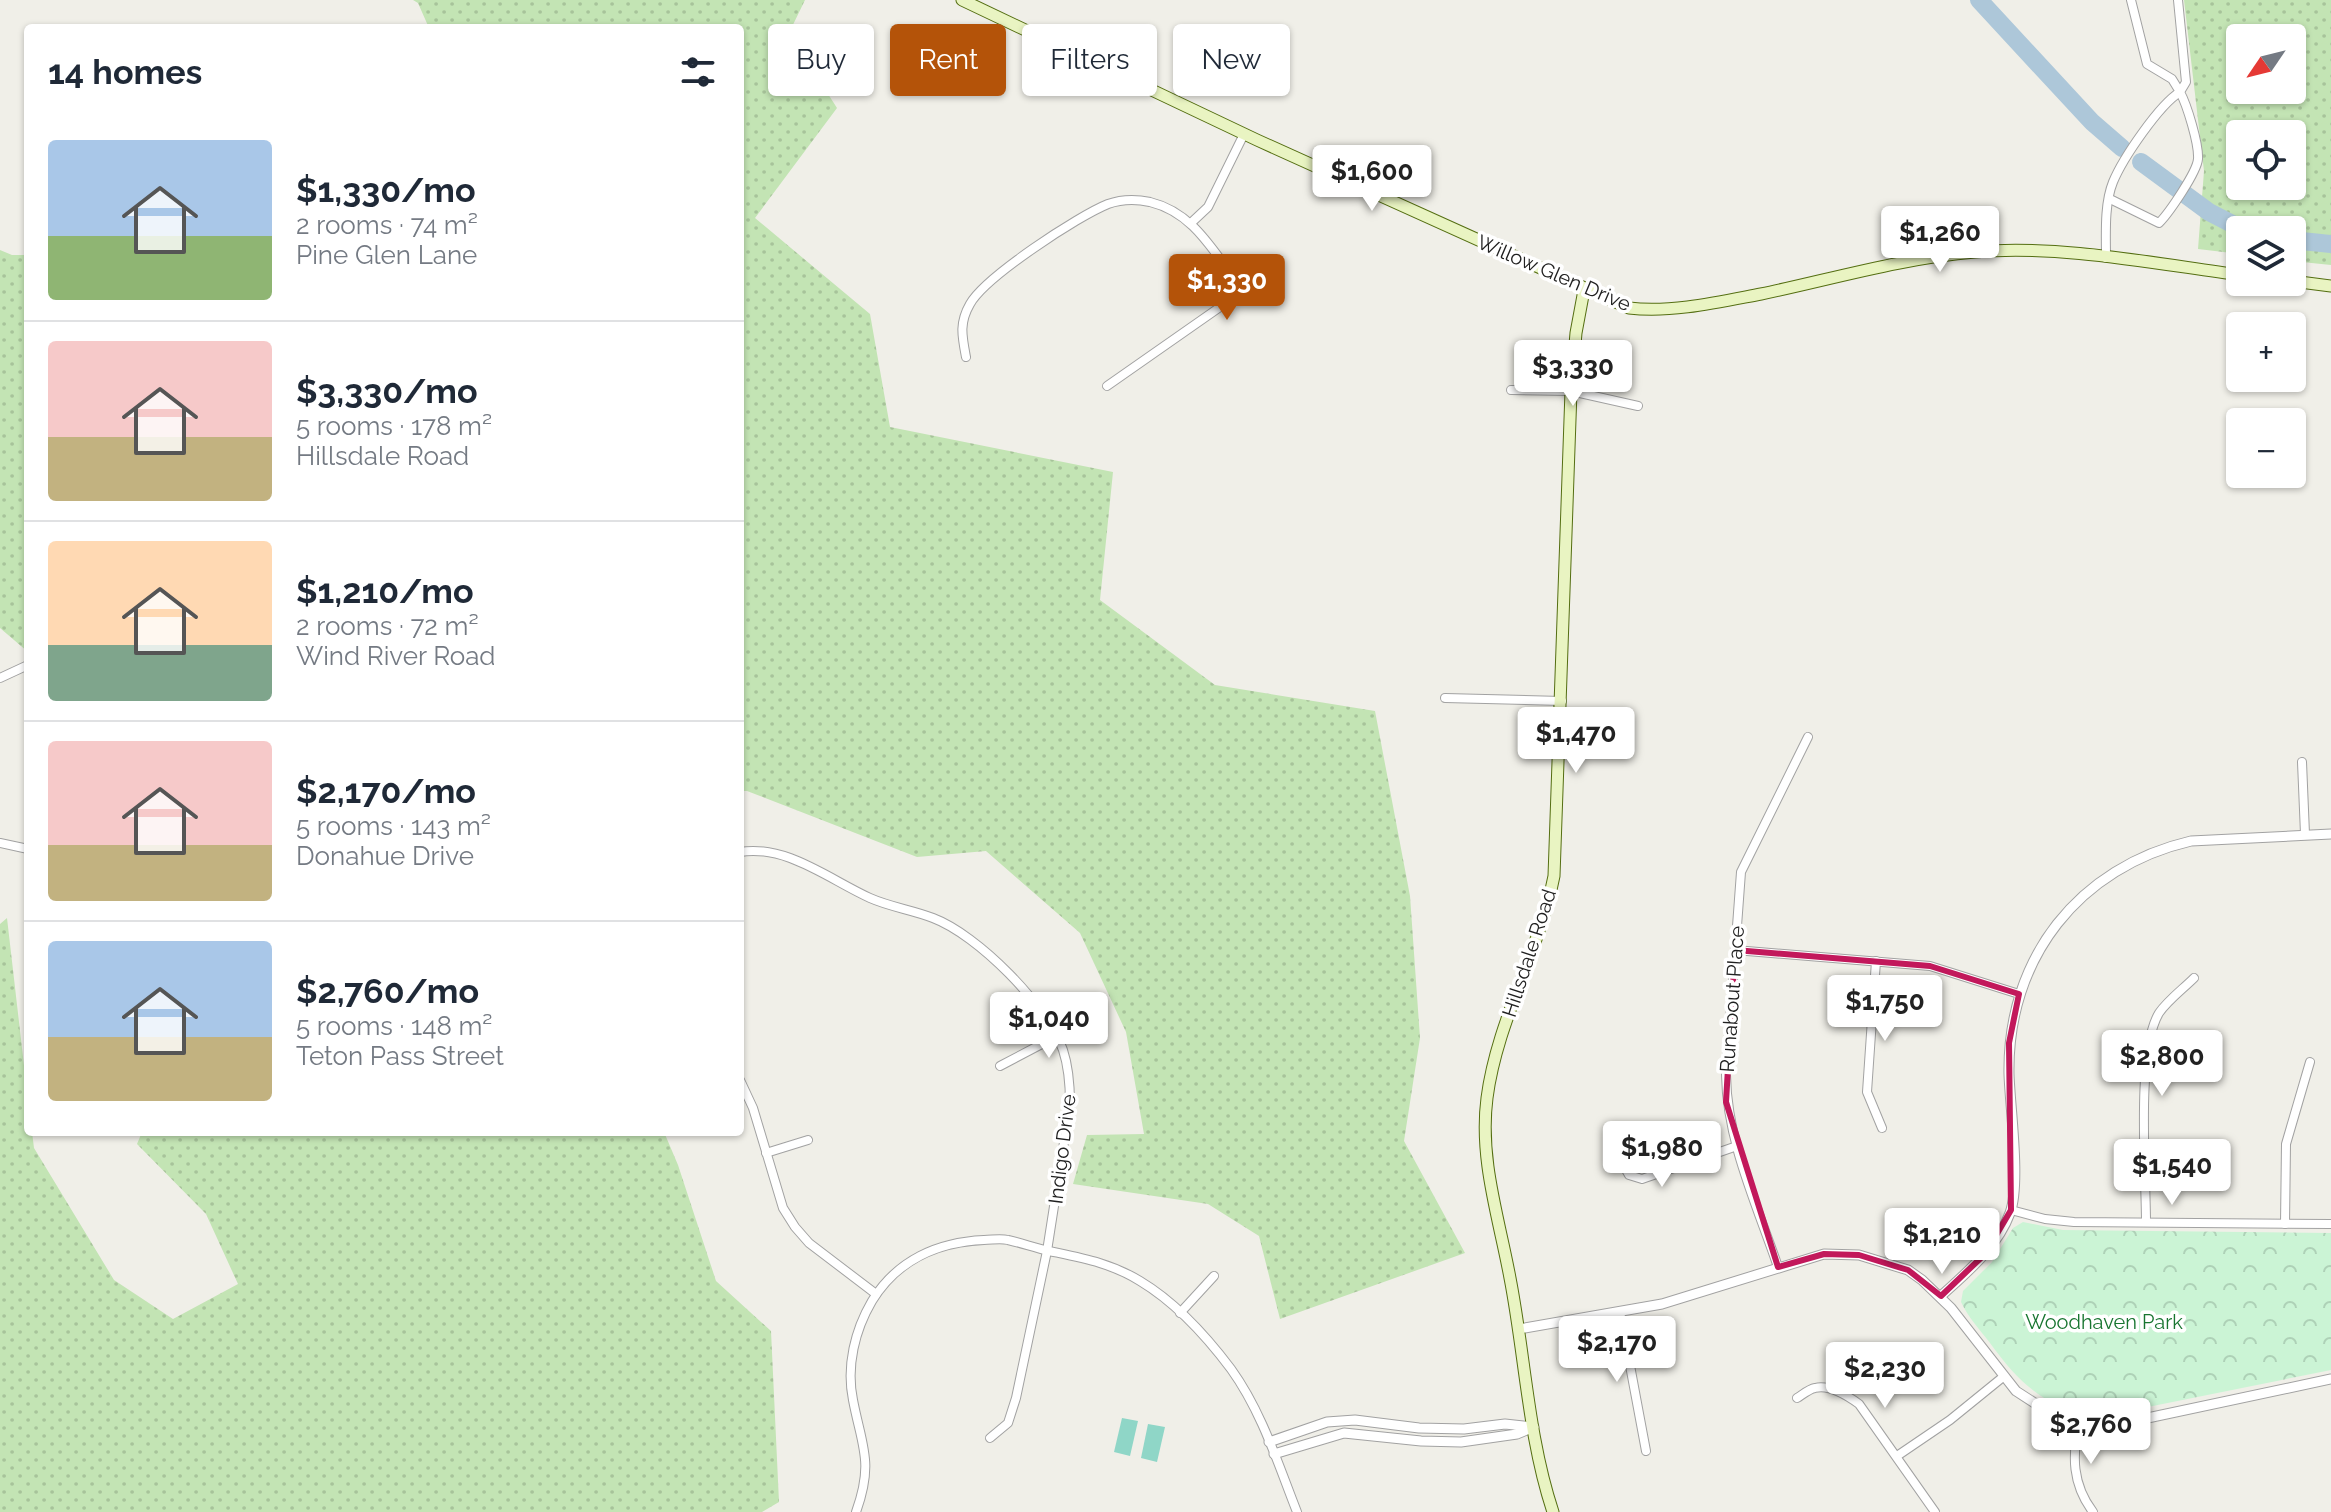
<!DOCTYPE html>
<html lang="en">
<head>
<meta charset="utf-8">
<style>
  :root { --surface:#fff; --page:#f2f2f3; --text:#1f2937; --muted:#747a83; --line:#e0e1e3; --accent:#b45309 }
  body { margin:0; font-family:Raleway,sans-serif; background:var(--page); color:var(--text); height:100vh; display:flex; flex-direction:column; font-size:30px; white-space:nowrap }
  * { box-sizing:border-box; margin:0 }
  p { font-size:26px; color:var(--muted) }
  .icon { flex:none; width:44px; height:44px; fill:none; stroke:currentColor; stroke-width:2; stroke-linecap:round; stroke-linejoin:round }
  .map { position:relative; flex:1; overflow:hidden }
  .details { position:absolute; left:24px; top:24px; width:720px; height:1112px; display:flex; flex-direction:column; background:var(--surface); border-radius:8px; box-shadow:0 2px 6px #0004 }
  .details>* { flex:none }
  .top-card { position:absolute; left:768px; top:24px; width:760px; height:72px; display:flex; gap:16px }
  .needle { width:52px; rotate:235deg }
  .controls { position:absolute; left:2226px; top:24px; display:grid; gap:16px }
  .controls a { display:grid; place-items:center; width:80px; height:80px; border-radius:8px; background:var(--surface); box-shadow:0 2px 6px #0004; font-size:40px }
  .price { position:absolute; translate:-50% -68px; padding:0 18px; border-radius:8px; background:#fff; color:#222; font-size:26px; line-height:52px; filter:drop-shadow(0 2px 4px #0008) }
  .price::after { content:''; position:absolute; left:50%; top:48px; width:24px; height:18px; margin-left:-12px; background:inherit; clip-path:polygon(0 0,100% 0,50% 100%) }
  .price.current { background:var(--accent); color:#fff }
  ul { padding:0; list-style:none }
  li { display:flex; align-items:center; gap:24px; height:200px; padding:0 24px }
  li+li { border-top:2px solid var(--line) }
  li span { display:grid; place-items:center; flex:none; width:224px; height:160px; border-radius:8px; color:#555 }
  li>.icon { margin-inline-start:auto }
  span .icon { width:96px; height:96px; fill:#fffc; stroke-width:1 }
  li b { font-size:34px }
  h2 { display:flex; justify-content:space-between; align-items:center; height:96px; padding:0 24px; font-size:34px }
  .tag { padding:0 28px; border-radius:8px; background:var(--surface); box-shadow:0 2px 6px #0004; font-size:28px; line-height:72px }
  .tag.current { background:var(--accent); color:#fff }
  .map>svg:first-child { display:block }
  .grass { fill:url(#grass-dots); fill-rule:evenodd }
  .park { fill:url(#park-crowns) }
  .pitch { fill:#8fd6c7 }
  .lines { fill:none; stroke-linecap:round; stroke-linejoin:round }
  .river { stroke:#adc7d9; stroke-width:18 }
  .minor-casing { stroke:#a2a2a2; stroke-width:10 }
  .tertiary-casing { stroke:#a2a2a2; stroke-width:11 }
  .secondary-casing { stroke:#546e11; stroke-width:13 }
  .minor { stroke:#fff; stroke-width:8 }
  .tertiary { stroke:#fff; stroke-width:9 }
  .secondary { stroke:#e9f4c2; stroke-width:11 }
  .marked { fill:none; stroke:#c2185b; stroke-width:6; stroke-linejoin:round }
  .labels { text-anchor:middle; stroke-width:7; stroke-linejoin:round; paint-order:stroke }
  .street-label { font-size:20px; fill:#212121; stroke:#fff }
  .park-label { font-size:20px; fill:#187530; stroke:#fff }
</style>
</head>
<body>
<div class="map">
<svg width="2331" height="1512" viewBox="0 0 2331 1512">
  <defs>
    <pattern id="grass-dots" width="8" height="8" patternUnits="userSpaceOnUse" patternTransform="scale(2)"><rect width="8" height="8" fill="#c3e4b4"/><path d="M2 2h.1M6 6h.1" fill="none" stroke="#a7c39a" stroke-width="1.8" stroke-linecap="round"/></pattern>
    <pattern id="park-crowns" width="20" height="18" patternUnits="userSpaceOnUse" patternTransform="scale(2)"><rect width="20" height="18" fill="#cbf4d5"/><path d="M2 6a3 3 0 1 1 6 0M12 15a3 3 0 1 1 6 0" fill="none" stroke="#aed1b7"/></pattern>
  </defs>
  <rect width="100%" height="100%" fill="#f0efe8"/>
  <g class="grass">
    <polygon points="413,0 805,0 789,33 837,108 755,218 870,314 890,427 1113,472 1100,600 1215,685 1375,711 1410,896 1420,1038 1404,1141 1465,1253 1280,1319 1259,1236 1208,1204 1073,1184 1087,1135 1144,1134 1126,1032 1080,933 986,851 917,857 747,791 740,791 740,28 429,28 418,3"/>
    <path d="M2184,0H2331V265L2292,261V230H2240V254L2198,249L2204,171ZM2240,38H2292V90H2240ZM2240,134H2292V186H2240Z"/>
    <polygon points="0,250 12,255 28,255 28,652 0,628"/>
    <polygon points="7,918 28,1100 28,1132 32,1132 34,1148 114,1280 173,1319 238,1284 206,1214 137,1144 142,1132 664,1132 678,1165 716,1281 771,1331 779,1502 762,1512 0,1512 0,924"/>
  </g>
  <path class="park" d="M2023,1222L2063,1230L2331,1233V1370L2118,1413C2056,1418 2024,1390 1990,1343C1980,1330 1968,1317 1961,1302L1963,1291L1992,1262L2013,1228Z"/>
  <g class="pitch">
    <polygon points="1122,1418 1138,1421 1130,1456 1114,1452"/>
    <polygon points="1148,1424 1165,1427 1157,1462 1141,1458"/>
  </g>
  <g class="lines">
    <g class="river">
      <polyline points="1979,0 2092,122 2122,148"/>
      <polyline points="2141,162 2209,212 2244,230"/>
      <polyline points="2292,240 2331,244"/>
    </g>
    <g class="minor-casing">
      <g id="minor">
        <path d="M2110,199L2159,223C2169,213 2197,172 2198,159C2199,144 2187,105 2180,92L2186,82L2178,0"/>
        <polyline points="1192,222 1208,207 1244,134"/>
        <path d="M2106,258C2106,235 2104,204 2113,182C2123,158 2159,105 2180,92L2172,79L2147,64L2131,0"/>
        <path d="M966,357C962,336 959,323 970,304C985,277 1078,216 1108,204C1122,199 1136,199 1150,202C1191,212 1210,246 1234,278L1235,288L1230,300L1107,386"/>
        <polyline points="1511,390 1571,391 1638,406"/>
        <polyline points="0,678 28,665"/>
        <polyline points="1445,698 1562,701"/>
        <polyline points="2302,762 2305,834"/>
        <polyline points="0,843 28,849"/>
        <path d="M740,852C786,844 830,880 870,898C890,907 913,910 933,918C978,935 1047,1005 1063,1050C1069,1068 1070,1085 1070,1104L1047,1251L1016,1398L1008,1423L990,1438"/>
        <polyline points="1735,950 1930,966 2019,994"/>
        <polyline points="1876,961 1867,1092 1882,1128"/>
        <polyline points="1000,1066 1057,1036"/>
        <polyline points="740,1080 753,1108 783,1208 795,1227 809,1243 876,1294"/>
        <polyline points="1613,1147 1629,1175 1642,1179 1737,1146"/>
        <polyline points="766,1153 808,1140"/>
        <polyline points="2011,1210 2045,1219 2074,1222 2331,1224"/>
        <path d="M2146,1222C2146,1174 2136,1051 2159,1013C2168,1000 2183,989 2194,978"/>
        <polyline points="2285,1224 2286,1144 2310,1062"/>
        <path d="M1778,1267C1757,1205 1727,1142 1726,1075L1741,872L1808,737"/>
        <polyline points="1620,1312 1646,1451"/>
        <polyline points="1180,1313 1214,1276"/>
        <path d="M1797,1398C1802,1395 1809,1389 1815,1388C1830,1384 1848,1396 1859,1404L1935,1512"/>
        <path d="M2079,1423C2072,1456 2072,1484 2093,1512"/>
        <polyline points="1897,1456 1950,1420 2003,1377"/>
        <path d="M856,1512C874,1462 862,1447 853,1400C846,1366 855,1330 872,1301C897,1260 938,1242 984,1240C992,1240 1000,1238 1008,1240C1022,1243 1035,1248 1049,1251C1082,1258 1111,1263 1140,1281C1175,1302 1207,1337 1231,1369C1262,1412 1278,1464 1297,1512"/>
      </g>
    </g>
    <g class="tertiary-casing">
      <g id="tertiary">
        <path d="M1941,1296C1967,1272 1997,1248 2010,1213C2021,1183 2010,1108 2009,1074C2007,958 2079,867 2191,841L2331,834"/>
        <polyline points="1519,1329 1662,1304 1824,1254 1859,1255 1908,1270 1922,1280 1951,1308 2016,1391 2056,1417 2079,1423 2124,1423 2331,1379"/>
        <polyline points="1269,1442 1327,1422 1355,1420 1419,1428 1464,1429 1505,1424 1534,1427 1517,1434 1461,1442 1421,1441 1344,1433 1274,1454"/>
      </g>
    </g>
    <g class="secondary-casing">
      <g id="secondary">
        <path d="M962,0L1257,140L1629,308C1672,313 1719,302 1761,294C1832,279 1903,258 1975,252C2058,244 2157,264 2240,275"/>
        <polyline points="2292,281 2331,286"/>
        <path d="M1553,1512C1528,1437 1525,1355 1510,1278C1499,1218 1479,1159 1487,1098C1497,1021 1539,952 1554,876L1571,391L1576,333L1584,290"/>
      </g>
    </g>
    <use href="#minor" class="minor"/>
    <use href="#tertiary" class="tertiary"/>
    <use href="#secondary" class="secondary"/>
  </g>
  <path class="marked" d="M1735,950L1930,966L2019,994L2009,1043L2011,1210L1985,1254L1941,1296L1908,1270L1859,1255L1824,1254L1778,1267L1726,1102Z"/>
  <g class="labels">
    <g class="street-label">
      <text transform="translate(1554 273) rotate(23)" y="7">Willow Glen Drive</text>
      <text transform="translate(1529 953) rotate(-72)" y="7">Hillsdale Road</text>
      <text transform="translate(1732 999) rotate(-86)" y="7">Runabout Place</text>
      <text transform="translate(1062 1149) rotate(-83)" y="7">Indigo Drive</text>
    </g>
    <g class="park-label">
      <text x="2104" y="1329">Woodhaven Park</text>
    </g>
  </g>
</svg>
<div class="controls">
<a><svg class="needle" viewBox="-14 -14 28 28"><path d="M0-13l5 13h-10z" fill="#e53935"/><path d="M0 13l5-13h-10z" fill="#747a83"/></svg></a>
<a><svg class="icon" aria-label="locate" viewBox="0 0 24 24"><circle cx="12" cy="12" r="6"/><path d="M12 2v4M12 18v4M2 12h4M18 12h4"/></svg></a>
<a><svg class="icon" aria-label="layers" viewBox="0 0 24 24"><path d="M12 4l9 5-9 5-9-5zM3 14l9 5 9-5"/></svg></a>
<a>+</a>
<a>−</a>
</div>
<b class="price" style="left:1372px;top:213px">$1,600</b>
<b class="price" style="left:1940px;top:274px">$1,260</b>
<b class="price current" style="left:1227px;top:322px">$1,330</b>
<b class="price" style="left:1573px;top:408px">$3,330</b>
<b class="price" style="left:1576px;top:775px">$1,470</b>
<b class="price" style="left:1885px;top:1043px">$1,750</b>
<b class="price" style="left:1049px;top:1060px">$1,040</b>
<b class="price" style="left:2162px;top:1098px">$2,800</b>
<b class="price" style="left:1662px;top:1189px">$1,980</b>
<b class="price" style="left:2172px;top:1207px">$1,540</b>
<b class="price" style="left:1942px;top:1276px">$1,210</b>
<b class="price" style="left:1617px;top:1384px">$2,170</b>
<b class="price" style="left:1885px;top:1410px">$2,230</b>
<b class="price" style="left:2091px;top:1466px">$2,760</b>
<div class="top-card">
<a class="tag">Buy</a>
<a class="tag current">Rent</a>
<a class="tag">Filters</a>
<a class="tag">New</a>
</div>
<section class="details">
<h2>14 homes<svg class="icon" aria-label="filters" viewBox="0 0 24 24"><path d="M4 7h16M4 17h16"/><circle cx="9" cy="7" r="2"/><circle cx="15" cy="17" r="2"/></svg></h2>
<ul>
<li><span style="background:linear-gradient(#a9c7e8 60%,#8fb573 0)"><svg class="icon" aria-label="home" viewBox="0 0 24 24"><path d="M3 11l9-7 9 7M6 9v11h12V9"/></svg></span><div><b>$1,330/mo</b><p>2 rooms · 74 m²</p><p>Pine Glen Lane</p></div></li>
<li><span style="background:linear-gradient(#f6c9c9 60%,#c2b280 0)"><svg class="icon" aria-label="home" viewBox="0 0 24 24"><path d="M3 11l9-7 9 7M6 9v11h12V9"/></svg></span><div><b>$3,330/mo</b><p>5 rooms · 178 m²</p><p>Hillsdale Road</p></div></li>
<li><span style="background:linear-gradient(#ffd9b3 65%,#7fa58c 0)"><svg class="icon" aria-label="home" viewBox="0 0 24 24"><path d="M3 11l9-7 9 7M6 9v11h12V9"/></svg></span><div><b>$1,210/mo</b><p>2 rooms · 72 m²</p><p>Wind River Road</p></div></li>
<li><span style="background:linear-gradient(#f6c9c9 65%,#c2b280 0)"><svg class="icon" aria-label="home" viewBox="0 0 24 24"><path d="M3 11l9-7 9 7M6 9v11h12V9"/></svg></span><div><b>$2,170/mo</b><p>5 rooms · 143 m²</p><p>Donahue Drive</p></div></li>
<li><span style="background:linear-gradient(#a9c7e8 60%,#c2b280 0)"><svg class="icon" aria-label="home" viewBox="0 0 24 24"><path d="M3 11l9-7 9 7M6 9v11h12V9"/></svg></span><div><b>$2,760/mo</b><p>5 rooms · 148 m²</p><p>Teton Pass Street</p></div></li>
</ul>
</section>
</div>
</body>
</html>
